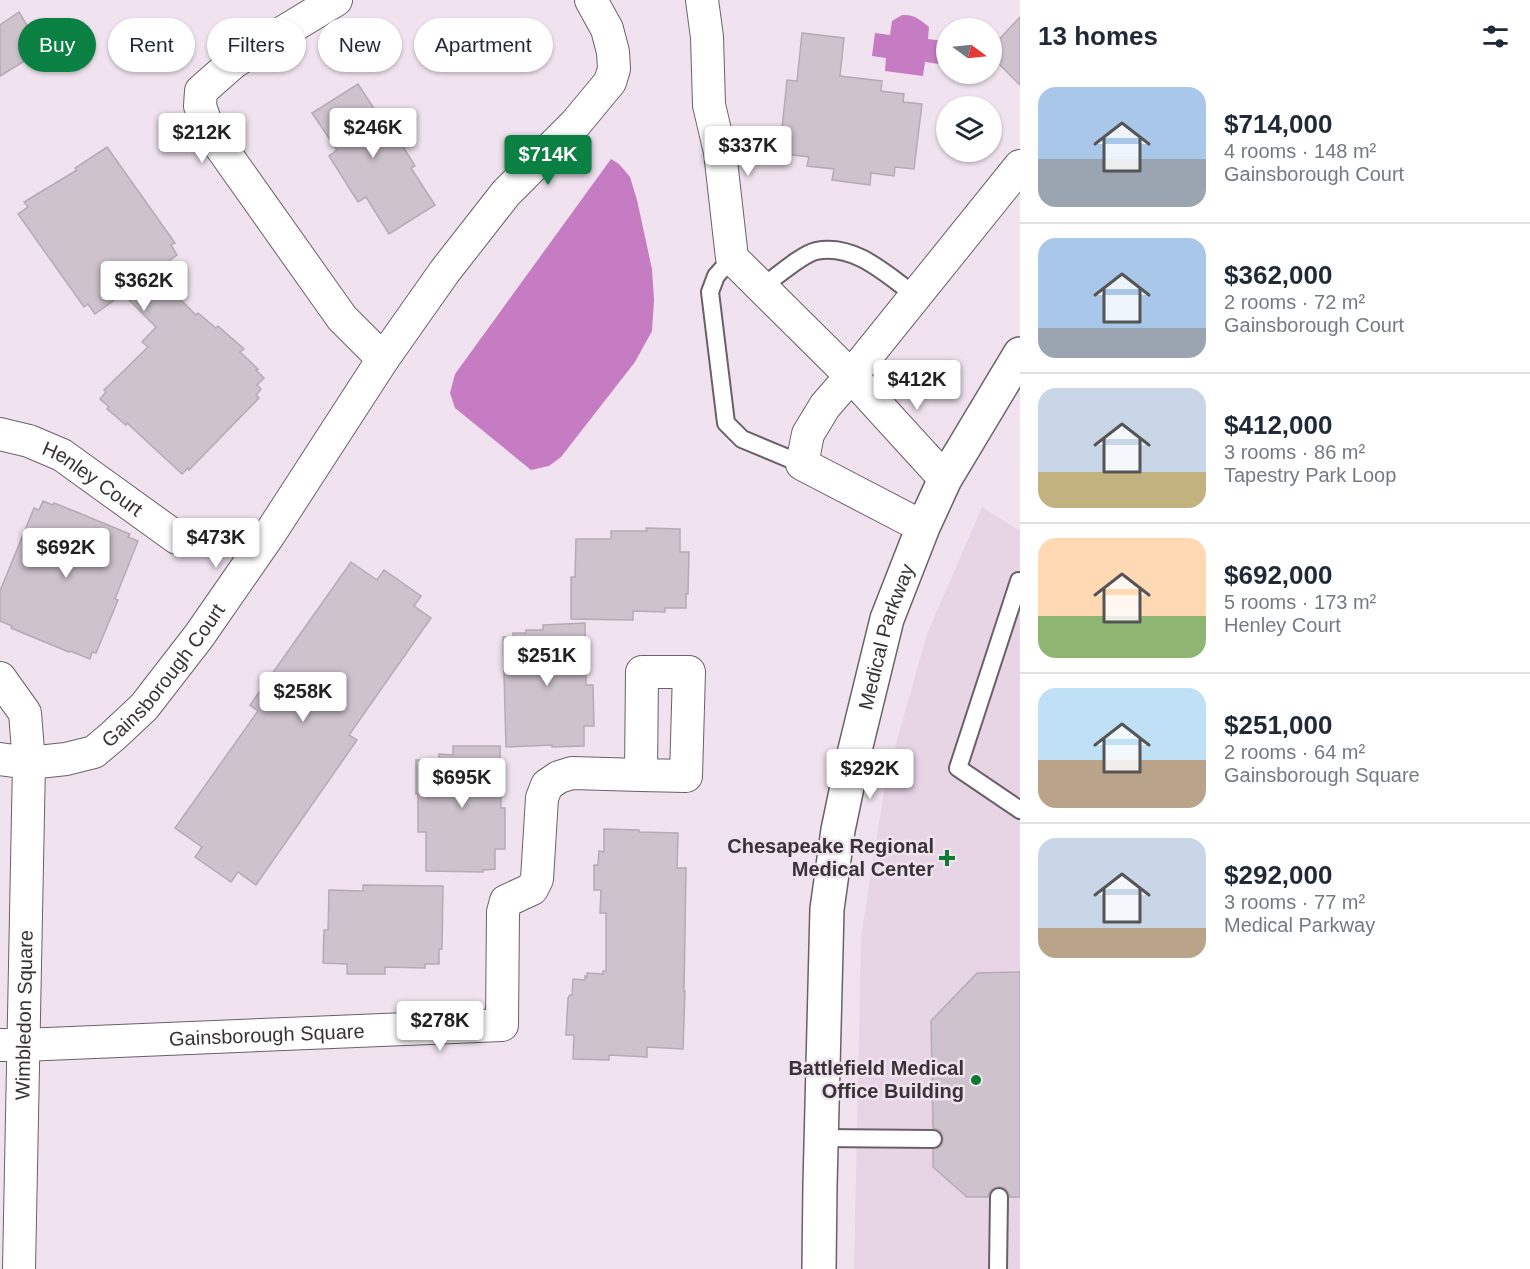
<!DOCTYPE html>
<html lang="en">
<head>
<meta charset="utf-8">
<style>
  :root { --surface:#fff; --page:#f6f6f7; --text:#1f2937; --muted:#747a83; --line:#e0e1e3; --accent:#0b8043 }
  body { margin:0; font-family:Helvetica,sans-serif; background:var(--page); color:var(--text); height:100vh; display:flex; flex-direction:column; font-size:22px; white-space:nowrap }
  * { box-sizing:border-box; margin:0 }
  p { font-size:20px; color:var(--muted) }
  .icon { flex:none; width:33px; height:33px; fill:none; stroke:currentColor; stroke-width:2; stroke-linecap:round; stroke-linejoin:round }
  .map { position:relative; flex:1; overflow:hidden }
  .sheet { display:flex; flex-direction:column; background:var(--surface); width:510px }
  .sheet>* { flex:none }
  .top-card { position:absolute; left:18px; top:18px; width:570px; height:54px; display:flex; gap:12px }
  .needle { width:39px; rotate:105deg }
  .fabs { position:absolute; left:936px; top:18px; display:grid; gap:12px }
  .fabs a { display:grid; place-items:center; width:66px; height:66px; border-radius:50%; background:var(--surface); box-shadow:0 2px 4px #0004; font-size:30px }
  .price { position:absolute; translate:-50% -51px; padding:0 14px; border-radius:6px; background:#fff; color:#222; font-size:20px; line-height:39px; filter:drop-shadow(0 2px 3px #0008) }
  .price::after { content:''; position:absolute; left:50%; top:36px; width:18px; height:14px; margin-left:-9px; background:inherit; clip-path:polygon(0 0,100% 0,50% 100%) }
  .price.on { background:var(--accent); color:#fff }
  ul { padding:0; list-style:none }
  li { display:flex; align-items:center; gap:18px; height:150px; padding:0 18px }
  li+li { border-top:2px solid var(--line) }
  li span { display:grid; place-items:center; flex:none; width:168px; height:120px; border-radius:18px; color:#555 }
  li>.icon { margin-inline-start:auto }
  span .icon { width:72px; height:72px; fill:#fffc; stroke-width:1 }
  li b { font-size:26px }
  h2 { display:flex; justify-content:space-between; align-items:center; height:72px; padding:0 18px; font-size:26px }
  .pill { padding:0 21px; border-radius:27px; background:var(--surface); box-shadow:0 2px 4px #0004; font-size:21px; line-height:54px }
  .pill.on { background:var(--accent); color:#fff }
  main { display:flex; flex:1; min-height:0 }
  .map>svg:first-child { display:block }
  .built { fill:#e7d5e6 }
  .water { fill:#c57cc2 }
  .building { fill:#cec2cd; stroke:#b6aab5; stroke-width:1.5 }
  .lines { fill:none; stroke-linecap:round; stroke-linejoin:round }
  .service-casing { stroke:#6b606a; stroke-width:20 }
  .minor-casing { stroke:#6b606a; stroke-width:34 }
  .tertiary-casing { stroke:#6b606a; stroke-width:36 }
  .service { stroke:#fff; stroke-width:16 }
  .minor { stroke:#fff; stroke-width:32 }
  .tertiary { stroke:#fff; stroke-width:33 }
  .poi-dot { fill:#0c7c32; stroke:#f0e3ef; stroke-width:2 }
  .labels { text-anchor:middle; stroke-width:5; stroke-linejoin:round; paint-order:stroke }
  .street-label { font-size:20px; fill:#383337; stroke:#f0e3ef }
  .poi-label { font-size:20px; font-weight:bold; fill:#383337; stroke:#f0e3ef; text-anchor:end }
</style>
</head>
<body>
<main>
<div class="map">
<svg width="1020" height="1269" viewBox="0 0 1020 1269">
  <rect width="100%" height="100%" fill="#f0e3ef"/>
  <polygon class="built" points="982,507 1020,531 1020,1269 854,1269 861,936 886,779 927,634"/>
  <g class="water">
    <path d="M902,15C914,14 921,20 929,27L928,39L943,41L939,64L925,62L923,76L885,71L886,58L872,56L875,33L890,35L892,21Z"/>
    <polygon points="611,159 619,164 630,177 637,200 652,269 654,300 652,331 635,362 561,457 549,466 531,470 455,408 450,393 455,374"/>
  </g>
  <g class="building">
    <polygon points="19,12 28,27 32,24 47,47 0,76 0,25"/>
    <polygon points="1020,17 1020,85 992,57 992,47"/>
    <polygon points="802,33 844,38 840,76 882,81 881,91 904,94 903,102 922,104 914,169 895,167 894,176 871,173 870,185 832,180 834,169 807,166 809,157 786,154 790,129 782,129 787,80 797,81"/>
    <polygon points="358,84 382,121 386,119 415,166 411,168 435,205 389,234 366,197 358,202 329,156 337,150 312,113"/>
    <polygon points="107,147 175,243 171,245 177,255 169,261 171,264 156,275 196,315 198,313 216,328 218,326 244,349 240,352 258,369 256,370 264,378 257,385 261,389 256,395 259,398 189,470 188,468 182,474 127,423 126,425 107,409 109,407 100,399 106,392 104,390 148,347 142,342 156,327 123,294 95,314 88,304 84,307 18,214 28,207 24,202 77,170 75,168"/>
    <polygon points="43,501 53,505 54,503 79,513 130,534 128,537 138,541 115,599 118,600 96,653 92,652 90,659 70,651 69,652 11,628 12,626 0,621 0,591 34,508 39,510"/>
    <polygon points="646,528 680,529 680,552 689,552 688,594 686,594 686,608 665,608 665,612 633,611 633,620 571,619 571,577 575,577 576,539 611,539 611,531 647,531"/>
    <polygon points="351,562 377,580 384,570 421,596 414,606 431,618 349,735 357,740 256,885 238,872 231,882 195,857 202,847 175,828 258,711 250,705"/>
    <polygon points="585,623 586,685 593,685 594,726 584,726 584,746 552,747 552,745 506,747 503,637 513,637 513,633 526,633 526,630 543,630 543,625"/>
    <polygon points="453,746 500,746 501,808 505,808 505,849 495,849 495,869 483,870 483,872 426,871 426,832 418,832 418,794 416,794 416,760 439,760 439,754 453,755"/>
    <polygon points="604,829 639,830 639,832 678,833 677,868 686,868 684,991 685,991 683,1049 647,1047 647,1057 609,1055 609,1060 573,1059 574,1035 566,1035 568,998 570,995 572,995 573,979 585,980 585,976 587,977 587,973 603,974 603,971 606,971 606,913 600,913 601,890 594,890 594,865 598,865 599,851 604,852"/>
    <polygon points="363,885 443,886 442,949 439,949 439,964 425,964 425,968 385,967 385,974 347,974 347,964 323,963 324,930 328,930 329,890 363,891"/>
    <polygon points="1020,972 1020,1197 1010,1197 1008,1192 1005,1188 999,1187 994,1188 990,1191 988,1197 967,1197 933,1167 933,1149 938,1148 942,1145 943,1139 942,1133 939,1130 933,1128 931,1021 977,973"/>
  </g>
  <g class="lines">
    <g class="service-casing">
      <g id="service">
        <polyline points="732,258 716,276 710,292 726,423 742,439 802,464"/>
        <path d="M762,287C775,278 802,254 816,251C855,243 887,275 916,296"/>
        <polyline points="1020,581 1019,581 958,768 1020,810"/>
        <polyline points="821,1138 933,1139"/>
        <polyline points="998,1269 999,1197"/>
      </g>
    </g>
    <g class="minor-casing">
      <g id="minor">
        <polyline points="336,0 234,62 201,91 200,106 208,129 342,318 383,359"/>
        <polyline points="702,0 707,37 709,105 720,152 732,258 851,376 1020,166"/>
        <path id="s1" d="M0,434L29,441L62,455L177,538"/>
        <polyline points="923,527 802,464 808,434 825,406 851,376 945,479"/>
        <polyline points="0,678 25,713 29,763 0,759"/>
        <path id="s2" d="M0,1045H23L502,1025L503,912L506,901L532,889L537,879L542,798L547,785L559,777L572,773L641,775L642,672H689L686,776L641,775"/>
        <path id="s3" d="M19,1269L29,763L66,759L94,752L113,736L144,707L199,636L269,535L383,359L445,271L506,193L576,123L610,82L614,69L613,52L607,29L591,0"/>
      </g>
    </g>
    <g class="tertiary-casing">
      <g id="tertiary">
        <path id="s4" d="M819,1269L820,1185L827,909L838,830L853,758L887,619L923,527L945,479L1020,354"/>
      </g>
    </g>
    <use href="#service" class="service"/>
    <use href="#minor" class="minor"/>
    <use href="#tertiary" class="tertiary"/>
  </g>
  <g class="poi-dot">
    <path d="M944 849h6v6h6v6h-6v6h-6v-6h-6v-6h6z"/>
    <circle cx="976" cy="1080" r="6"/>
  </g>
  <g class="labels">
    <g class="street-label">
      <text dy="7" stroke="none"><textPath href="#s1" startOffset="104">Henley Court</textPath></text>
      <text dy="7" stroke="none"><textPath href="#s4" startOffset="639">Medical Parkway</textPath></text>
      <text dy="7" stroke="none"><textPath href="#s3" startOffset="676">Gainsborough Court</textPath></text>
      <text dy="7" stroke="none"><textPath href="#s3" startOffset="254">Wimbledon Square</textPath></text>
      <text dy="7" stroke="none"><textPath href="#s2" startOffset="267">Gainsborough Square</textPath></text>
    </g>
    <g class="poi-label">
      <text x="934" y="853">Chesapeake Regional<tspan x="934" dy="23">Medical Center</tspan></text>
      <text x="964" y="1075">Battlefield Medical<tspan x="964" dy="23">Office Building</tspan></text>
    </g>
  </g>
</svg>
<div class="fabs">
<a><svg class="needle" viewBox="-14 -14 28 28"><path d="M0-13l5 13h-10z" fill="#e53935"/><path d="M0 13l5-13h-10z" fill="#747a83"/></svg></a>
<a><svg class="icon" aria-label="layers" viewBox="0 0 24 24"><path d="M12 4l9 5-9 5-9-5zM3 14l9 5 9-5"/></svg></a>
</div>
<b class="price" style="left:373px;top:159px">$246K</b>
<b class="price" style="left:202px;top:164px">$212K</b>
<b class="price" style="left:748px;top:177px">$337K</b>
<b class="price on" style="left:548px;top:186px">$714K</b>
<b class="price" style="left:144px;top:312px">$362K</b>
<b class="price" style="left:917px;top:411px">$412K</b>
<b class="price" style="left:216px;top:569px">$473K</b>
<b class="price" style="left:66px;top:579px">$692K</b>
<b class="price" style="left:547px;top:687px">$251K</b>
<b class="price" style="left:303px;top:723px">$258K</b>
<b class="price" style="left:870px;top:800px">$292K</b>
<b class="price" style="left:462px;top:809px">$695K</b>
<b class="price" style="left:440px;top:1052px">$278K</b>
<div class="top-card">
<a class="pill on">Buy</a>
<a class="pill">Rent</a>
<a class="pill">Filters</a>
<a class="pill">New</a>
<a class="pill">Apartment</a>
</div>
</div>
<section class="sheet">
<h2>13 homes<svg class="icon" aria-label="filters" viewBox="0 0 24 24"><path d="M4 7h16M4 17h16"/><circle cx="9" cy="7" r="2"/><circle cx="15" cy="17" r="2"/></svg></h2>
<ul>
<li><span style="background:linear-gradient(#a9c7e8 60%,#9aa5b1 0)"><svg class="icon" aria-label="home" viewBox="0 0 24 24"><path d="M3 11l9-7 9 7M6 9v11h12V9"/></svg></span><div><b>$714,000</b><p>4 rooms · 148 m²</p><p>Gainsborough Court</p></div></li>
<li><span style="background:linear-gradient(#a9c7e8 75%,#9aa5b1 0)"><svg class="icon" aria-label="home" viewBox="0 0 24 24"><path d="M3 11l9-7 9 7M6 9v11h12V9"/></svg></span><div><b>$362,000</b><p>2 rooms · 72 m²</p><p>Gainsborough Court</p></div></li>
<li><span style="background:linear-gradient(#c9d6e8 70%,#c2b280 0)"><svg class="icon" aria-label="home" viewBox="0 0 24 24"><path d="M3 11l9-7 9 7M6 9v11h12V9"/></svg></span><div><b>$412,000</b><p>3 rooms · 86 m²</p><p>Tapestry Park Loop</p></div></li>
<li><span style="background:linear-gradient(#ffd9b3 65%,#8fb573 0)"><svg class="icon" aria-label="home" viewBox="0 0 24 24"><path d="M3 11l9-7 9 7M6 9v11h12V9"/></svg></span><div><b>$692,000</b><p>5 rooms · 173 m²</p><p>Henley Court</p></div></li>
<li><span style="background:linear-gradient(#bfe0f5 60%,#b9a48a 0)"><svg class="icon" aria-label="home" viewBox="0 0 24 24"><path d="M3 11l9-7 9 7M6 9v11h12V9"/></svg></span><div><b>$251,000</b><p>2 rooms · 64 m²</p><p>Gainsborough Square</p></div></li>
<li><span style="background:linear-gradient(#c9d6e8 75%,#b9a48a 0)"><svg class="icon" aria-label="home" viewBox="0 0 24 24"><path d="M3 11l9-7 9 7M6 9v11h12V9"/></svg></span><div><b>$292,000</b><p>3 rooms · 77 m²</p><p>Medical Parkway</p></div></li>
</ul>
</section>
</main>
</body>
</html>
